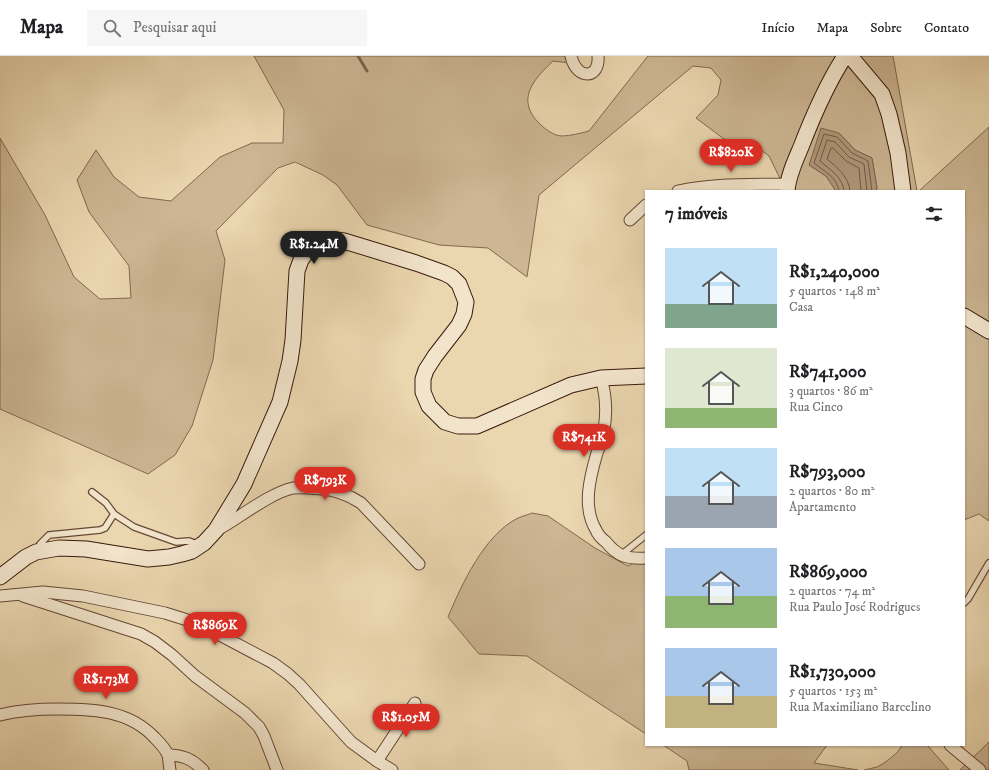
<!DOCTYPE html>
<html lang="pt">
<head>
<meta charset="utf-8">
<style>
  :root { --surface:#fff; --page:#f6f6f6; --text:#202124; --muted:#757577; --line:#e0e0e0; --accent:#d93025 }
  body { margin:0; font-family:"IM FELL DW Pica",serif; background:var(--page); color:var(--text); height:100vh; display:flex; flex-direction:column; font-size:15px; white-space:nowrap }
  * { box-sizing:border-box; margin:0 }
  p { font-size:13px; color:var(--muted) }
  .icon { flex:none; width:22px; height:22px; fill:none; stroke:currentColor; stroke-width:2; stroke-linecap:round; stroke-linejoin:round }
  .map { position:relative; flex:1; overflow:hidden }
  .sheet { position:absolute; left:645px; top:134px; width:320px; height:556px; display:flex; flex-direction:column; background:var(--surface); border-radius:0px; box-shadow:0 1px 3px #0004 }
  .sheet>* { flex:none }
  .price { position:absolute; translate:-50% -34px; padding:0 9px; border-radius:14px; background:var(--accent); color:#fff; font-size:13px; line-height:26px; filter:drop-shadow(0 1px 2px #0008) }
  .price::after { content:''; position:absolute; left:50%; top:24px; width:12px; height:9px; margin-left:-6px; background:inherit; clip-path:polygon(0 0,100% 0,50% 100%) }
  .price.active { background:#222; color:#fff }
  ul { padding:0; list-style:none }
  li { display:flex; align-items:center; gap:12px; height:100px; padding:0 20px }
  li span { display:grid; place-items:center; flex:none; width:112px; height:80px; border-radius:0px; color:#555 }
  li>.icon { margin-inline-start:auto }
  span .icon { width:48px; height:48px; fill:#fffc; stroke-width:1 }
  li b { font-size:17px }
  h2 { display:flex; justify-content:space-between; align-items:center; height:48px; padding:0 20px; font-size:17px }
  header { display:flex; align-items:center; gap:24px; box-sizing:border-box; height:56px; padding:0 20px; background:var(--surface); border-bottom:1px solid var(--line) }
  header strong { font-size:19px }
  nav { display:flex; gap:22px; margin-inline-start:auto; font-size:14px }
  .search { width:280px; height:36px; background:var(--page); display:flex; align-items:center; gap:10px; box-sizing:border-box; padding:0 14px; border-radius:0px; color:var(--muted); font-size:15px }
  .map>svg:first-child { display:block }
  .green { fill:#ccb693; stroke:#836850 }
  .water { fill:#ae9678; stroke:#80644d }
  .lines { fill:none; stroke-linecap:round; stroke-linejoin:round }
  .shore { stroke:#745842; stroke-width:1 }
  .stream { stroke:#80644d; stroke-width:3 }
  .lane-casing { stroke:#664935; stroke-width:8 }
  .street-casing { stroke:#664935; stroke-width:13 }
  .secondary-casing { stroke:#3a1a0c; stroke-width:17 }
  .lane { stroke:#f1e4cb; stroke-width:5.5 }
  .street { stroke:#f1e4cb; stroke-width:11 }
  .secondary { stroke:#f1e4cb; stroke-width:15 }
</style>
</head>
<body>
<header>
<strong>Mapa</strong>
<div class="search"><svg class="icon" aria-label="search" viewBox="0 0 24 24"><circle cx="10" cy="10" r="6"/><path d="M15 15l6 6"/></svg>Pesquisar aqui</div>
<nav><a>Início</a><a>Mapa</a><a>Sobre</a><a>Contato</a></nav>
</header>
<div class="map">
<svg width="989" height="714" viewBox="0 0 989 714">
  <rect width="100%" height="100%" fill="#ead6af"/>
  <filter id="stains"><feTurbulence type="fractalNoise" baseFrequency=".005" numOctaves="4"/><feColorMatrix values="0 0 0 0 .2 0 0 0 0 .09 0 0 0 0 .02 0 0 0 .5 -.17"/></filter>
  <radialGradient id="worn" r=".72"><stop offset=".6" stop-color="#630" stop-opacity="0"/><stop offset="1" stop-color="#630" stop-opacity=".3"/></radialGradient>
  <g class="green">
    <path d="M254,0H568L570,7L553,5C533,24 515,44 540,68C545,73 554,80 562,80C570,80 581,77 589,75L648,0H893L917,135H876L877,132L872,102L855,94L839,77L809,109L826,120L836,135H786L769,100L756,90L724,83L696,62L718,39L721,24L711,12L693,10L539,139L527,221L488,192L439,189L367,169L337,129L323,119L295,106L278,112L216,175L225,204L213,304L192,370L175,399L148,418L0,353V82L45,159L74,221L100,243L131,242L129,210L89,156L77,124L96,94L114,121L139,141L171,145L220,101L252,87H283L284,54Z"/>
    <polygon points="989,71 989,465 979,458 964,464 964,135 919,135"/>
    <path d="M532,457L548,460L595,492L628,510L646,501V678L527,600L479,598L448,561C462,528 484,479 518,462C522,460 528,459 532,457Z"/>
    <polygon points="989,686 989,714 960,714"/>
    <polygon points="663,689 827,689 814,707 858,714 689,714 687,705"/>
    <path d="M902,689H927L949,714H864C868,713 873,712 877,711C885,707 899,697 902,689Z"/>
  </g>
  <polygon class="water" points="821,72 839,77 855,94 872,102 877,132 876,135 836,135 826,120 809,109"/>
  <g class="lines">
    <g class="shore">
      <path d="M839,135C837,121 824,115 814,107L824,78L837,81L852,97L868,105L872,135"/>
      <path d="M844,135C843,121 829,113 820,105L827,84L835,86L849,101L864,108L867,135"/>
      <path d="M850,135C849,121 837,111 827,103L831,92H833L846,105L859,112L861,135"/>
    </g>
    <polyline class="stream" points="358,0 367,15"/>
    <g class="lane-casing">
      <g id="lane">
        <polyline points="92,436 106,447 114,458 134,471 176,486 189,485 197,488"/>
        <polyline points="37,494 40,488 49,479 100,474 105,472 114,458"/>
        <polyline points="621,499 646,479"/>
        <polyline points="964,547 968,543 989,507"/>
      </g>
    </g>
    <g class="street-casing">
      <g id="street">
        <path d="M571,0C576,24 600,24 598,0"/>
        <path d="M678,135C714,127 751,129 787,128"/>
        <polyline points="630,164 646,149"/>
        <path d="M601,322C606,339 607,356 604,373C603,381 600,389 597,397C590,421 582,451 596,474C598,479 602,483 606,486C618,501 628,503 646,502"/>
        <path d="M217,474C239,462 270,437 293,432C302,431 311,432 321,433C335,434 349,439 361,447L419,508"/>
        <polyline points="0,540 43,536 83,540 165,557 197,567 273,607 288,618 299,628 351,686 377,705 392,714"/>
        <polyline points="23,540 141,578 155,586 172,599 195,620 245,657 259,671 264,680 277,714"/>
        <path d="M0,659C19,654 38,653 58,653C93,653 129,654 155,682C160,687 165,692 168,699C169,703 169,709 170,714"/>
        <polyline points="950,689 980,714"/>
        <path d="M168,699C183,699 192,703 203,714"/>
        <polyline points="377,705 415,647"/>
      </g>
    </g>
    <g class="secondary-casing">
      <g id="secondary">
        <polyline points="850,0 882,38 889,58 898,97 903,135"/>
        <path d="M787,135C788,120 795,105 801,91C813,60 826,29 845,0"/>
        <polyline points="964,260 989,275"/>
        <polyline points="0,521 26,501 36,496 59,492 86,493 148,503 169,501 182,498 192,495 204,487 216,474 244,428 280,346 290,305 293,284 297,215 301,204 306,197 312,191 322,186 336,184 344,185 416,207 444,217 452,221 459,228 466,246 464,258 459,269 435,300 426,314 423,323 423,336 429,350 445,366 458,370 477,370 571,329 601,322 646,320"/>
      </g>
    </g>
    <use href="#lane" class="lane"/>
    <use href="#street" class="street"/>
    <use href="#secondary" class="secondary"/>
  </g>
  <rect width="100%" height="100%" filter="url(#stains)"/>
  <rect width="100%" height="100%" fill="url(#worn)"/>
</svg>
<b class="price" style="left:731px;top:117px">R$820K</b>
<b class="price active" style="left:314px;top:209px">R$1.24M</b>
<b class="price" style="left:584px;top:402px">R$741K</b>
<b class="price" style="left:325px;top:445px">R$793K</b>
<b class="price" style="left:215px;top:590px">R$869K</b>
<b class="price" style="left:106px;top:644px">R$1.73M</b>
<b class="price" style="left:406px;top:682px">R$1.05M</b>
<section class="sheet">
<h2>7 imóveis<svg class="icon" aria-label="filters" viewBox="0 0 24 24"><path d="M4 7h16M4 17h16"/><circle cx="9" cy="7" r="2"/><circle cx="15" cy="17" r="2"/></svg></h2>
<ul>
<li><span style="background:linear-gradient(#bfe0f5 70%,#7fa58c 0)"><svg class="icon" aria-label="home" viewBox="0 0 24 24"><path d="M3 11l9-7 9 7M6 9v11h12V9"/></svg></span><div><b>R$1,240,000</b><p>5 quartos · 148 m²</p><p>Casa</p></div></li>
<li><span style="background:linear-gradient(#dfe7d0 75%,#8fb573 0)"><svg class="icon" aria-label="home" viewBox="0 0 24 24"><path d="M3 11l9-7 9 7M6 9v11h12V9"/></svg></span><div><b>R$741,000</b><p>3 quartos · 86 m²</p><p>Rua Cinco</p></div></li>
<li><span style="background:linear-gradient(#bfe0f5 60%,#9aa5b1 0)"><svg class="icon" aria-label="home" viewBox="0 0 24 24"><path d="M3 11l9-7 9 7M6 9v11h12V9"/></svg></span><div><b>R$793,000</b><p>2 quartos · 80 m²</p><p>Apartamento</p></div></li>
<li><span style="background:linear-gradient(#a9c7e8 60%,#8fb573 0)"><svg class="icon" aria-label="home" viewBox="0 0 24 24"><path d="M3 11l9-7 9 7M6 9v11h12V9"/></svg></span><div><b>R$869,000</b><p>2 quartos · 74 m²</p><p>Rua Paulo José Rodrigues</p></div></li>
<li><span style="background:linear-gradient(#a9c7e8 60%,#c2b280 0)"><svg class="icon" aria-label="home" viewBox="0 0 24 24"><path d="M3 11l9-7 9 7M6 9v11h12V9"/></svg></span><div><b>R$1,730,000</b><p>5 quartos · 153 m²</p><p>Rua Maximiliano Barcelino</p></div></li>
</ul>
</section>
</div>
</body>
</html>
